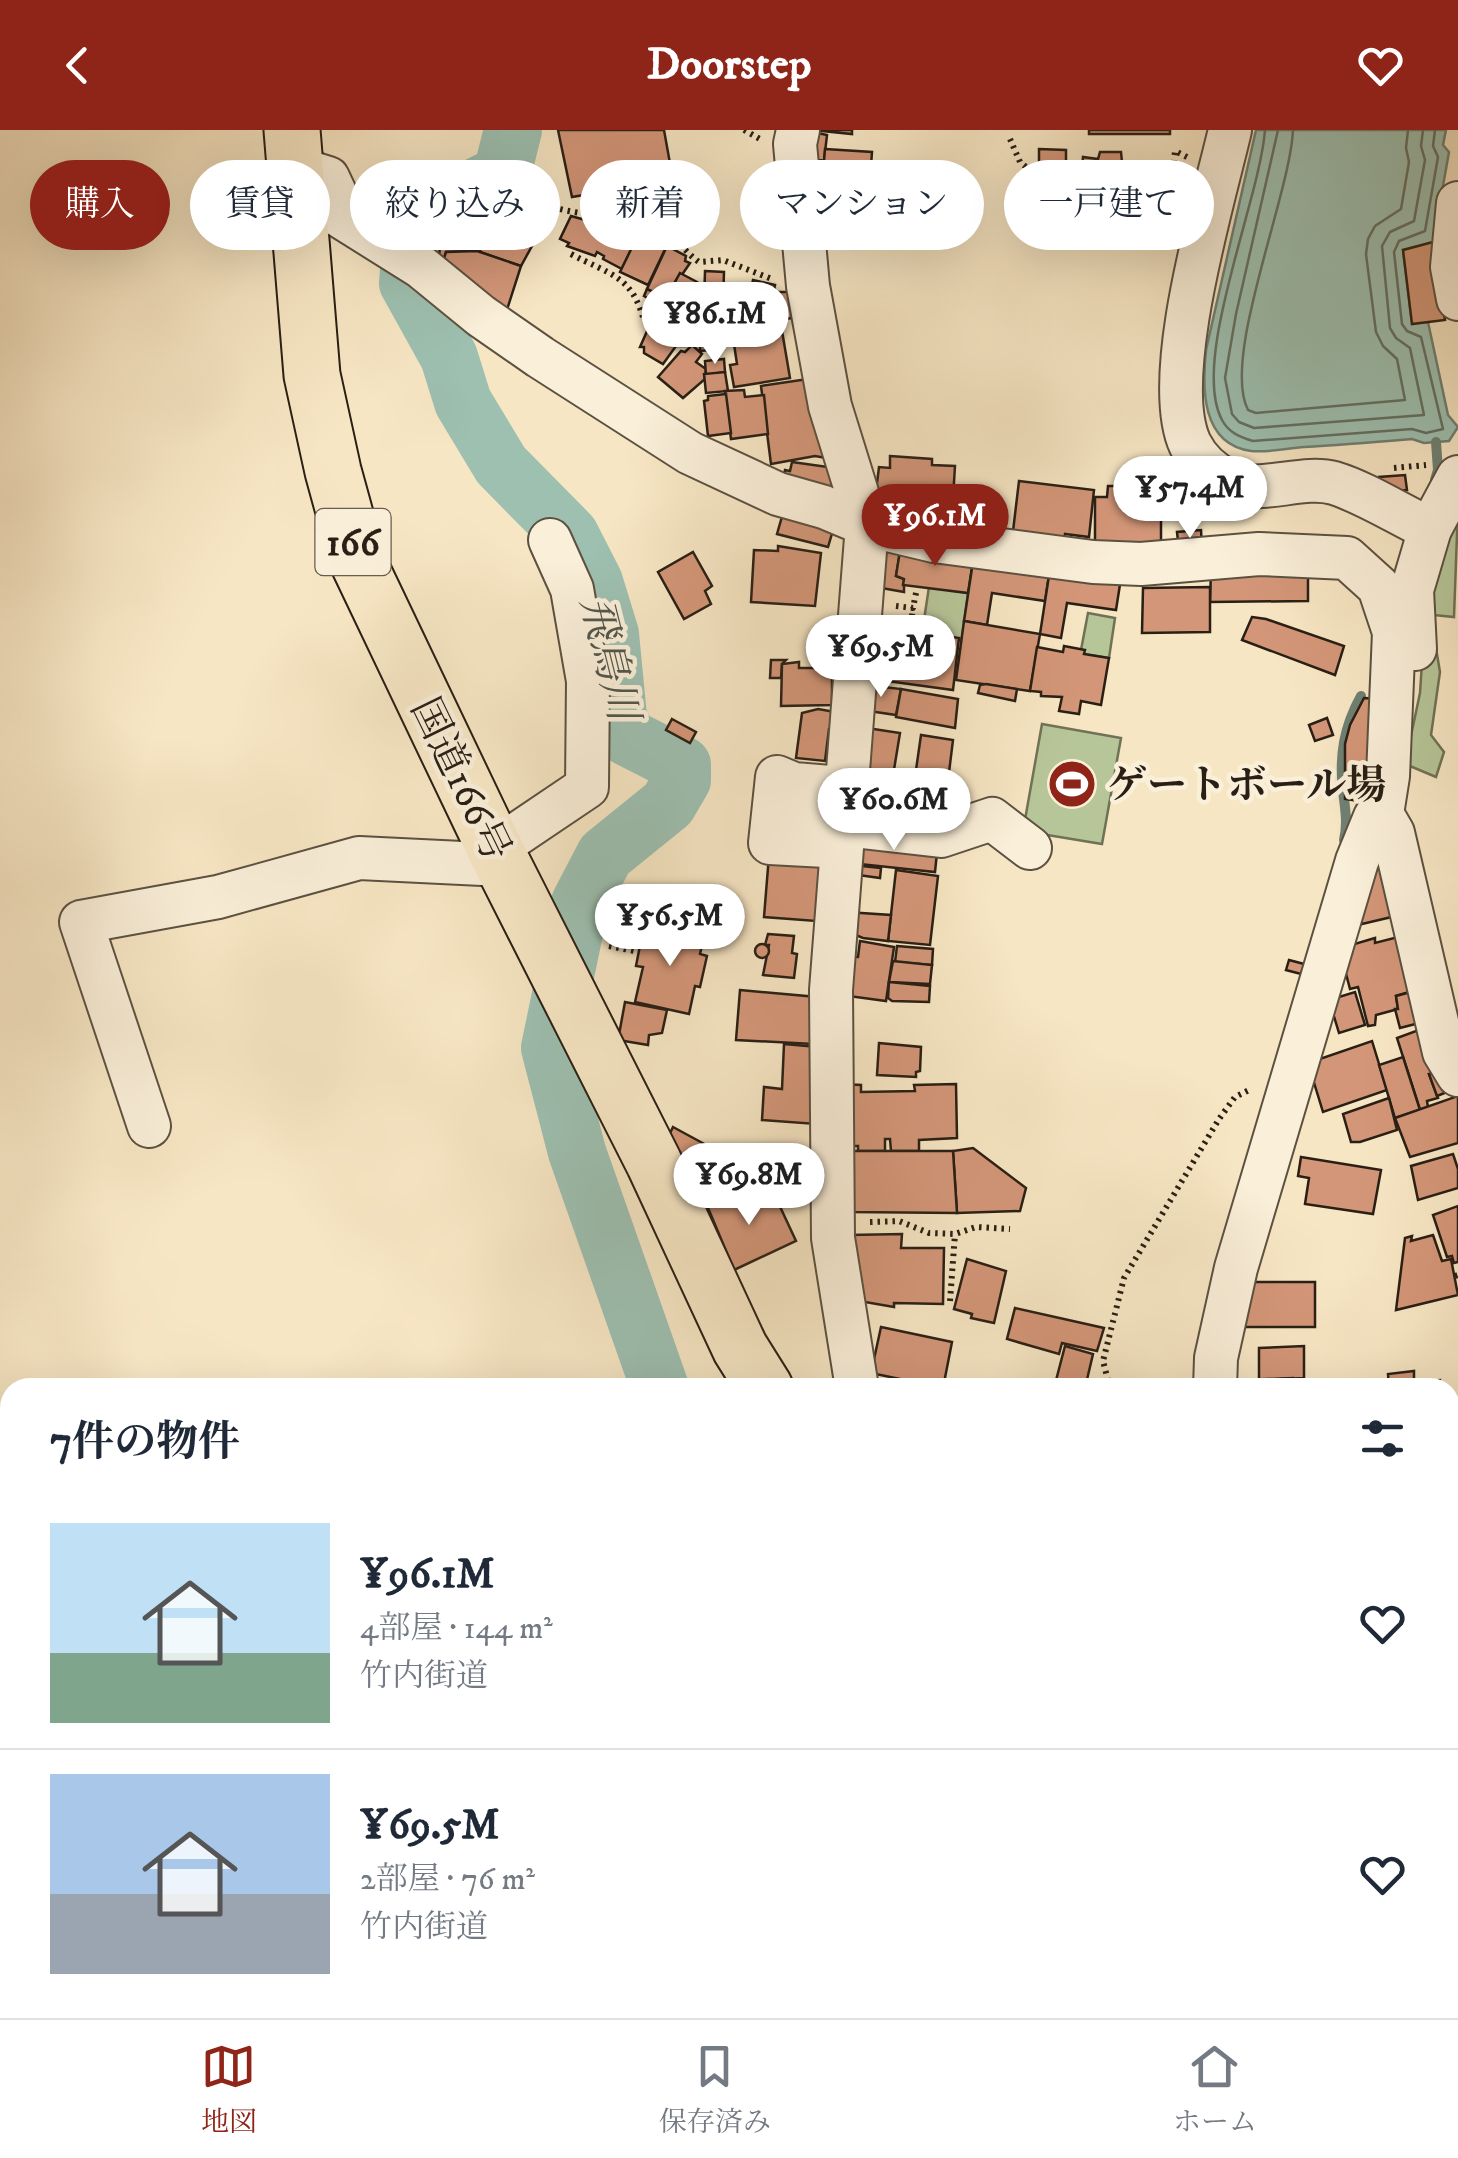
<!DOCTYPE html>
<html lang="ja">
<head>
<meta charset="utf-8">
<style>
  :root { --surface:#fff; --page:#f6f6f7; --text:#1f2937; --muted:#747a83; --line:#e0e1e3; --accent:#8f2418 }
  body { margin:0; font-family:"IM FELL DW Pica","Noto Serif JP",serif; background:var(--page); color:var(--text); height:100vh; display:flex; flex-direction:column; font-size:38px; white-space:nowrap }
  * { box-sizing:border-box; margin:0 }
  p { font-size:32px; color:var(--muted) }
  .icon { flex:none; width:55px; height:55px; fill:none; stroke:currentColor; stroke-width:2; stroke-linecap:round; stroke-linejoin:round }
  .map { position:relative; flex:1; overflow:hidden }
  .drawer { position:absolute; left:0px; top:1248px; width:1460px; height:642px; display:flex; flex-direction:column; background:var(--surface); border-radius:30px 30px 0 0; box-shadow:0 10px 40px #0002 }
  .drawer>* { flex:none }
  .guide { position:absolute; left:30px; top:30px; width:1400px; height:90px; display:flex; gap:20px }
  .price { position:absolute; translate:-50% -85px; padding:0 22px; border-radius:35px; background:#fff; color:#222; font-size:32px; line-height:65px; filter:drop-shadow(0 2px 5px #0008) }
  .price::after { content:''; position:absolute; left:50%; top:60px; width:30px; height:22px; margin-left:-15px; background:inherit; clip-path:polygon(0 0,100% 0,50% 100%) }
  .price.on { background:var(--accent); color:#fff }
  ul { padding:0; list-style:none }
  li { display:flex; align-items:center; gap:30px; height:250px; padding:0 50px }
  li+li { border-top:2px solid var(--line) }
  li span { display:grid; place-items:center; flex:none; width:280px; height:200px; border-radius:0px; color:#555 }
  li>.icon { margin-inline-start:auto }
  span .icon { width:120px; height:120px; fill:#fffc; stroke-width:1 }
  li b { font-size:42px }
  h2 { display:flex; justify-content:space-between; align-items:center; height:120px; padding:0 50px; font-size:42px }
  .chip { padding:0 35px; border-radius:45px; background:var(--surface); box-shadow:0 10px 40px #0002; font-size:35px; line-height:90px }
  .chip.on { background:var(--accent); color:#fff }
  header { display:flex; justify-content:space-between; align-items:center; height:130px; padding:0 50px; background:var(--accent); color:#fff; font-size:45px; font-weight:700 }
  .tabs { display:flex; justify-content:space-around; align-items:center; height:140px; border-top:2px solid var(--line); background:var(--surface); font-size:28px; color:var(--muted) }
  .tabs a { display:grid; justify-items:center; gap:5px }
  .tabs .on { color:var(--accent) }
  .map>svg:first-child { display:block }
  .green { fill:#b7c699; stroke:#707257; stroke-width:2.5 }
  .water { fill:#9dc0b1; stroke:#6f8073; stroke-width:2.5 }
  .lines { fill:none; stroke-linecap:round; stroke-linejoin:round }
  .shore { stroke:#637063; stroke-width:2.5 }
  .stream { stroke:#6f8073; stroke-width:10 }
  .river { stroke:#9dc0b1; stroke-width:58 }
  .building { fill:#d39678; stroke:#291f15; stroke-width:2.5 }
  .minor-casing { stroke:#5c5141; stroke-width:46 }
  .major-casing { stroke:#291f15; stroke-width:59 }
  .highway-casing { stroke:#291f15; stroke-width:59 }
  .path { stroke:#291f15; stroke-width:6; stroke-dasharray:2.5 5; stroke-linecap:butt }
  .minor { stroke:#faefd9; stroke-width:42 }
  .major { stroke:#f7e6c4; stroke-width:55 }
  .highway { stroke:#f7e6c4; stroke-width:55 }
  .labels { text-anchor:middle; stroke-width:9; stroke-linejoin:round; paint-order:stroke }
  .shield { fill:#faefd9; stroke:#685d50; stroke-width:2.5 }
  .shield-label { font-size:38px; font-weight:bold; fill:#291f15 }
  .street-label { font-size:40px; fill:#291f15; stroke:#faefd9 }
  .poi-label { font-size:40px; font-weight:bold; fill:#291f15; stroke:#faefd9; text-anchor:start }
  .water-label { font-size:42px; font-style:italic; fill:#52574c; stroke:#faefd9 }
</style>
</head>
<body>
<header><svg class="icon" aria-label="back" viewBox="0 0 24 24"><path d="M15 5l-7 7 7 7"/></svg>Doorstep<svg class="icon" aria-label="heart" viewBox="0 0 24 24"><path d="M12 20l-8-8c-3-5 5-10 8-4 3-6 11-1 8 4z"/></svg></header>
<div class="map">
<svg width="1458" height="1888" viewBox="0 0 1458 1888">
  <rect width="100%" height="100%" fill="#f7e6c4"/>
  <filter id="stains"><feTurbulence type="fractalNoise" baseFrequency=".002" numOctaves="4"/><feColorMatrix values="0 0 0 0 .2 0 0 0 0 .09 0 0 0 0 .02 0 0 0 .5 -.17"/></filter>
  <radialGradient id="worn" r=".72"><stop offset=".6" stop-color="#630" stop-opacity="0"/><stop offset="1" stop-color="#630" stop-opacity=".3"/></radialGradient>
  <g class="green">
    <polygon points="1458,377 1454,487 1434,485 1431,488 1440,542 1431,605 1444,622 1436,647 1405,634 1420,563 1426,472"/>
    <polygon points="929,457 968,463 962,509 922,503"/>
    <polygon points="1088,483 1115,488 1109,528 1084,524 1081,520"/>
    <polygon points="1042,594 1121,608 1102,714 1023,701"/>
  </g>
  <path class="water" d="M1256,0H1446L1443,15L1449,22L1433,112L1403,120L1412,193L1428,192L1448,285L1458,297L1449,311L1424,313L1412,309C1376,312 1340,315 1304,317C1288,318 1267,323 1251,321C1201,314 1202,258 1206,220Z"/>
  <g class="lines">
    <g class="shore">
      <path d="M1265,0C1260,70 1190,231 1222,290C1229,303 1240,307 1253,311L1412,299L1426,303L1443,299L1421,207L1407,201L1402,194L1394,122L1399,111L1425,101L1438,27L1433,16L1435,0"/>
      <polyline points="1278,0 1236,184 1225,248 1232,284 1239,292 1254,298 1424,285 1410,218 1396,208 1390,198 1382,116 1390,102 1414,91 1425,30 1421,16 1423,0"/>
      <path d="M1293,0C1290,66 1221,228 1248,280L1256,283L1405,270L1397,229L1383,216L1376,202L1366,124L1368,109L1375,96L1401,79L1409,32L1406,18L1408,0"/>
    </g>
    <g class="stream">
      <polyline points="1435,350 1438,340 1436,312"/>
      <path d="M1344,710C1348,693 1345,678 1343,661C1339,625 1344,597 1361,566"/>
    </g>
    <g class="river">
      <polyline points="513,0 502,44 413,89 408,153 449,227 463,272 501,335 570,405 594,452 610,504 618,587 627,607 682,635 682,650 668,674 605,725 580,773 550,918 577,1022 660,1258"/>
      <polyline points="0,1854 10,1869"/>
      <polyline points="719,1880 726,1888"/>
      <polyline points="833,1880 835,1888"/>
      <polyline points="225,1888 233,1880"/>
    </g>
  </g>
  <g class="building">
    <polygon points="558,0 664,0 671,39 628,47 630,57 572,67"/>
    <polygon points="812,0 852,0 852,4"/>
    <rect x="1089" y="0" width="81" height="4"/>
    <polygon points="808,1 827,5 824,31 805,28"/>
    <polygon points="825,19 872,22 869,64 808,58 805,28 824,31"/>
    <polygon points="1039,19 1066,20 1066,36 1082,38 1083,27 1098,29 1100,22 1121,22 1122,32 1155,33 1151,81 1082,79 1082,64 1073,64 1073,75 1039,73"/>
    <polygon points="1154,38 1192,41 1187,83 1151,81"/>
    <polygon points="521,82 543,96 521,136 480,122 482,104 496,103 498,96"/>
    <polygon points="571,86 596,93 598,90 605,94 607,90 638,105 622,139 603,129 604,126 597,122 595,126 567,116 569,113 560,109"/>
    <polygon points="645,100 669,111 648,155 620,142 639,103 643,105"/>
    <polygon points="441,102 478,104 477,121 446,122 444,129 439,128"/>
    <polygon points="1433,112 1445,190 1412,194 1403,120"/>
    <polygon points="667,116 686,126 685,131 690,133 666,168 662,168 647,159"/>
    <polygon points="477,121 521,136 504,189 439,144 446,122"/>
    <polygon points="705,141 724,142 722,205 703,204"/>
    <polygon points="680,143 697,152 692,162 700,166 702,175 698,196 686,216 676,216 663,234 644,223 644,217 640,217 656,181 648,177 651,170 644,166 647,159 666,168"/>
    <polygon points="753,150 775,155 772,171 750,166"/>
    <polygon points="774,162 798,162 799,188 775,189"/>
    <polygon points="781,195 790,248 734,257 730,235 737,234 732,201"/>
    <polygon points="722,205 723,219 700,221 700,207"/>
    <polygon points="692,215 702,224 696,232 706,239 705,249 683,268 658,247 681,221 685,222"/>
    <polygon points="724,229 725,242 706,245 705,231"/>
    <polygon points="725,242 728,261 706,263 704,244"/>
    <polygon points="815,248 826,328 815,326 771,334 761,256"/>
    <polygon points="744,260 745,267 764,265 768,304 731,309 725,261"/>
    <polygon points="726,264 731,303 708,306 704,271 708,270 708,266"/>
    <polygon points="890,326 932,329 932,335 955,336 952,384 897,379 898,372 875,369 879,337 890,338"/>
    <polygon points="792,332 835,338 829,368 782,357 785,340 790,341"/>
    <polygon points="1405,345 1407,360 1379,361 1379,347"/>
    <polygon points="1019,351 1094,360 1089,407 1065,404 1064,415 1013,401"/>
    <polygon points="1108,356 1127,356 1128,366 1161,366 1161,415 1095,415 1095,367 1107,367"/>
    <polygon points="785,376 836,390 828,417 777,404"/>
    <polygon points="1201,400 1202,420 1179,421 1177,402"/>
    <polygon points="880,413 901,417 896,446 904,449 904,462 870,456"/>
    <polygon points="901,414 974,425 968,463 903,455 904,449 896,446"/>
    <polygon points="778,416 821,423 815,476 751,472 754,420 778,421"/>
    <polygon points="693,422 712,456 705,461 711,474 684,489 658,442"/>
    <polygon points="974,425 1050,439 1045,471 992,463 987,495 964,491"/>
    <polygon points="1050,439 1121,448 1116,480 1067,473 1061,508 1040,504"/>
    <polygon points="1211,440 1308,442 1308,471 1210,472"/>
    <polygon points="1210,457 1210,502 1142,503 1143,458"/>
    <polygon points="1252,487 1266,489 1344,516 1335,545 1242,510"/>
    <polygon points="964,491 1040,504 1030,561 956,550"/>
    <polygon points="890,498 959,508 953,560 865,548 869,501 889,504"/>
    <polygon points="1064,516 1085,520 1084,524 1109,528 1101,575 1081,571 1079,584 1059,581 1062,567 1041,566 1041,562 1030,561 1037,517 1063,522"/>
    <polygon points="771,530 786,530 782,534 781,548 770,548"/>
    <polygon points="799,532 799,538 838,538 832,544 832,575 781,576 782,534"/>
    <polygon points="986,554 1017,559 1015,571 978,563 980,555"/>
    <polygon points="866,555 901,559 896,585 862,580"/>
    <polygon points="901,559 958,569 955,598 896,587"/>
    <polygon points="1364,568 1380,569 1373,673 1345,669 1345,614 1350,595"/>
    <polygon points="818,579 835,582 834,599 829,599 825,631 796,628 802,583"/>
    <polygon points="1327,588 1333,605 1315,611 1309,595"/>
    <polygon points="672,589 696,602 690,613 666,600"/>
    <polygon points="867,598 900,603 891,658 913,661 921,605 953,610 942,699 854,687"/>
    <polygon points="854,704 938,713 935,742 850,733"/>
    <polygon points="770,713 820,733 816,791 764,787"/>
    <polygon points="1384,724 1400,785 1362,794 1356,771"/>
    <polygon points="852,735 881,738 880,748 851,744"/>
    <polygon points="896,740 938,746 930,815 888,811"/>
    <polygon points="846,782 891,785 888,811 863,808 843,800"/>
    <polygon points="644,795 704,807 700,824 707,826 700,857 695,856 689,884 635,872 643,837 636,836"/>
    <polygon points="768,804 794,806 792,823 797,824 794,848 763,845 769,815 765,815"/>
    <polygon points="1402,806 1416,860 1396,866 1398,879 1376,885 1375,895 1368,896 1358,857 1350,859 1341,825 1351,815 1375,808 1375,813"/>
    <polygon points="860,811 894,817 886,871 841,865 845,826 858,827"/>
    <circle cx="762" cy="821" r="7"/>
    <polygon points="897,816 933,819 932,835 895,832"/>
    <polygon points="1289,830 1304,834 1301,844 1286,840"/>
    <polygon points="893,831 932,835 930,854 889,852"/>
    <polygon points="889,852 930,856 929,872 892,871 888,868"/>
    <polygon points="740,860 817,867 813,914 736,910"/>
    <polygon points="1418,860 1427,891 1400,898 1395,879 1398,879 1396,866"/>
    <polygon points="1355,862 1365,895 1339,903 1329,870"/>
    <polygon points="625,872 667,880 662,903 649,905 648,915 618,910"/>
    <polygon points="1424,898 1440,941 1429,944 1438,968 1427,971 1428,977 1420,980 1397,908"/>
    <polygon points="1372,911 1387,960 1323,982 1308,933"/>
    <polygon points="879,913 921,917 920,941 916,942 916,947 877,945"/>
    <polygon points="784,914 818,917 816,994 762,990 764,957 782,959"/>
    <polygon points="1403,927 1420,980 1395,988 1379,935"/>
    <polygon points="1440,941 1447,962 1437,966 1429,944"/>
    <polygon points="841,954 861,955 861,962 915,961 914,955 956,954 957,1008 919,1010 919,1021 891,1021 890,1009 885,1009 885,1021 858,1021 858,1016 843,1016"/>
    <polygon points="1458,966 1458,1013 1410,1027 1395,988"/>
    <polygon points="1389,968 1397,1000 1360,1012 1351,1012 1343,984"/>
    <polygon points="673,997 732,1029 723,1048 664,1016"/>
    <polygon points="973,1018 1026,1058 1020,1081 957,1083 953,1021"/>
    <polygon points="845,1021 953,1021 957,1083 849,1082"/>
    <polygon points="1453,1024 1458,1039 1458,1058 1418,1070 1411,1036"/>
    <polygon points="1301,1027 1381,1040 1373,1084 1305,1074 1309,1048 1298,1046"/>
    <polygon points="737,1058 744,1073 755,1068 760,1077 776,1068 796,1111 734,1140 706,1073"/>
    <polygon points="1458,1076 1458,1132 1454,1133 1452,1126 1447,1127 1433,1085"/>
    <polygon points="902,1104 901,1118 944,1118 943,1174 894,1173 894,1177 859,1171 850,1105"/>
    <polygon points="1433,1105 1442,1131 1451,1129 1458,1165 1396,1180 1405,1108 1412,1106 1411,1111"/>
    <polygon points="967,1129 1006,1141 994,1193 971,1188 972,1184 954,1179"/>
    <rect x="1241" y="1152" width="74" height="45"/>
    <polygon points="1015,1178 1104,1198 1097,1221 1062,1213 1059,1224 1007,1209"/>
    <polygon points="881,1197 952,1212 943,1258 871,1243"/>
    <polygon points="1065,1216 1093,1224 1085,1258 1054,1258"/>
    <polygon points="1304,1216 1304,1248 1259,1250 1259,1218"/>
    <polygon points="1414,1241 1414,1252 1440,1250 1441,1258 1389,1258 1388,1244"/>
    <polygon points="1293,1248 1293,1258 1242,1258 1242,1250"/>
    <polygon points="897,1249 933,1258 896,1258"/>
  </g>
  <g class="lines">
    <g class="minor-casing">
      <g id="minor">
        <polyline points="798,0 795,14 808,156 830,276 867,395 831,860 833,1108 857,1258"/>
        <path d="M1230,0C1213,73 1160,248 1190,314C1198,330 1212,343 1228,351C1259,366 1301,344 1334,353C1364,362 1400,385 1430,399"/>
        <polyline points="293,37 328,48 335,63 338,85 421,137 481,186 540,227 690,323 778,364 824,377 867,395 934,411 1093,432 1141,434 1259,424 1347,428 1379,457 1394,502 1388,646 1382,684 1393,703 1444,922 1458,945"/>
        <polyline points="1458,73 1452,137 1458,169"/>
        <polyline points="1415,519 1412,460 1430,399 1458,347"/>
        <polygon points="777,647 794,654 830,657 826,716 770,713"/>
        <polyline points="782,688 941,706 992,689 1030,718"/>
        <polyline points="495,719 587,657 588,551 572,459 550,410"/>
        <polyline points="149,996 81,792 218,767 359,728 503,735"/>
        <polyline points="1215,1258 1216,1228 1236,1138 1357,731 1375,687 1382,684"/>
      </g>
    </g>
    <g class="major-casing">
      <polyline id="major" points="927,1888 930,1880"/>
    </g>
    <g class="highway-casing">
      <g id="highway">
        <polyline points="292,0 312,245 333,341 358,432 495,719 654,1033 740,1218 765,1258"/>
        <polyline points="1450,1702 1458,1702"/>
      </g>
    </g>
    <g class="path">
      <polyline points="744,0 760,9"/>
      <polyline points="1010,9 1020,32 1039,48"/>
      <polyline points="1173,40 1175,21 1187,27"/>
      <path d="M553,77C590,89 636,82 669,105C680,112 687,124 699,132L723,130L772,149"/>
      <path d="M571,124C610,145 632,145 644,191"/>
      <polyline points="1394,338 1426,335"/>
      <polyline points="896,476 913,478 917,458"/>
      <polyline points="910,501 913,478"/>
      <polyline points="609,816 639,822"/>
      <polyline points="870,1092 899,1091 929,1103 955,1104 976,1097 1010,1099"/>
      <polyline points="1455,1146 1458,1145"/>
      <polyline points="950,1171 955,1104"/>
      <polyline points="1110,1258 1103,1231 1124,1148 1219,989 1235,967 1251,959"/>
      <polyline points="694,1880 701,1888"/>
      <polyline points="0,1886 1,1888"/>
      <polyline points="271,1888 280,1880"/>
    </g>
    <use href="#minor" class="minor"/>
    <use href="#major" class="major"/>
    <use href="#highway" class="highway"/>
  </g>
  <defs>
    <g id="stadium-disc" transform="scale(2.5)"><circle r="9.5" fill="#8f2418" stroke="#faefd9"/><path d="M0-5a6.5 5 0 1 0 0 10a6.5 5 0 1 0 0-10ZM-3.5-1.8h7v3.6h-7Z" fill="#fff"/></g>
  </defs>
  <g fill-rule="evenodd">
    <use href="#stadium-disc" x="1072" y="654"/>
  </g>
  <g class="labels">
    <rect class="shield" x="315.5" y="379" width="75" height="66" rx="8"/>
    <g class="shield-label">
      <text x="353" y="425">166</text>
    </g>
    <g class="street-label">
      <text transform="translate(462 649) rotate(64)" y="14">国道166号</text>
    </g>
    <g class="poi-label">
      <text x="1107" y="668">ゲートボール場</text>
    </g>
    <g class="water-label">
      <text transform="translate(611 528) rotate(76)" y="15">飛鳥川</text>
    </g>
  </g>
  <rect width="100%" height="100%" filter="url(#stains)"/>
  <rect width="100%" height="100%" fill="url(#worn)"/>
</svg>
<b class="price" style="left:715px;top:237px">¥86.1M</b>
<b class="price" style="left:1190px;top:411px">¥57.4M</b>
<b class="price on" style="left:935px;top:439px">¥96.1M</b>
<b class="price" style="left:881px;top:570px">¥69.5M</b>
<b class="price" style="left:894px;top:723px">¥60.6M</b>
<b class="price" style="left:670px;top:839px">¥56.5M</b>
<b class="price" style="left:749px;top:1098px">¥69.8M</b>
<div class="guide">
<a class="chip on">購入</a>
<a class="chip">賃貸</a>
<a class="chip">絞り込み</a>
<a class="chip">新着</a>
<a class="chip">マンション</a>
<a class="chip">一戸建て</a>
</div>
<section class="drawer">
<h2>7件の物件<svg class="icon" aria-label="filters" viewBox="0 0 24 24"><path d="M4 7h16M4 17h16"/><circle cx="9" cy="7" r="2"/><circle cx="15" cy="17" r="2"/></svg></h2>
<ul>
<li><span style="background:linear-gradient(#bfe0f5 65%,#7fa58c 0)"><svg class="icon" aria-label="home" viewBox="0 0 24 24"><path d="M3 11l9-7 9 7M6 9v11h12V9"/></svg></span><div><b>¥96.1M</b><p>4部屋 · 144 m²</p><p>竹内街道</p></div><svg class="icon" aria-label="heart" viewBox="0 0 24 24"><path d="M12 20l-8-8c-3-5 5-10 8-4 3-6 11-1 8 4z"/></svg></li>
<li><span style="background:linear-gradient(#a9c7e8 60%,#9aa5b1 0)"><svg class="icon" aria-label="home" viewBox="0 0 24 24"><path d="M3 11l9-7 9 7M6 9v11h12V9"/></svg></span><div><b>¥69.5M</b><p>2部屋 · 76 m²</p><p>竹内街道</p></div><svg class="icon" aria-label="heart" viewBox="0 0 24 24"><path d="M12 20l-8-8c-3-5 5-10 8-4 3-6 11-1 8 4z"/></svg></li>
</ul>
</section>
</div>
<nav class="tabs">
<a class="on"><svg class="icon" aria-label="map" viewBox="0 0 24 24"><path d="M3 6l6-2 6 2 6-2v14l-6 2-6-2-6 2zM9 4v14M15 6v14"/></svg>地図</a>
<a><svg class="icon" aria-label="saved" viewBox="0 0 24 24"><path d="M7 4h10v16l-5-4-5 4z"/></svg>保存済み</a>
<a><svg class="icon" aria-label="home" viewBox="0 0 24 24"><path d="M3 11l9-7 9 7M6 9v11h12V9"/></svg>ホーム</a>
</nav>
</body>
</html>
